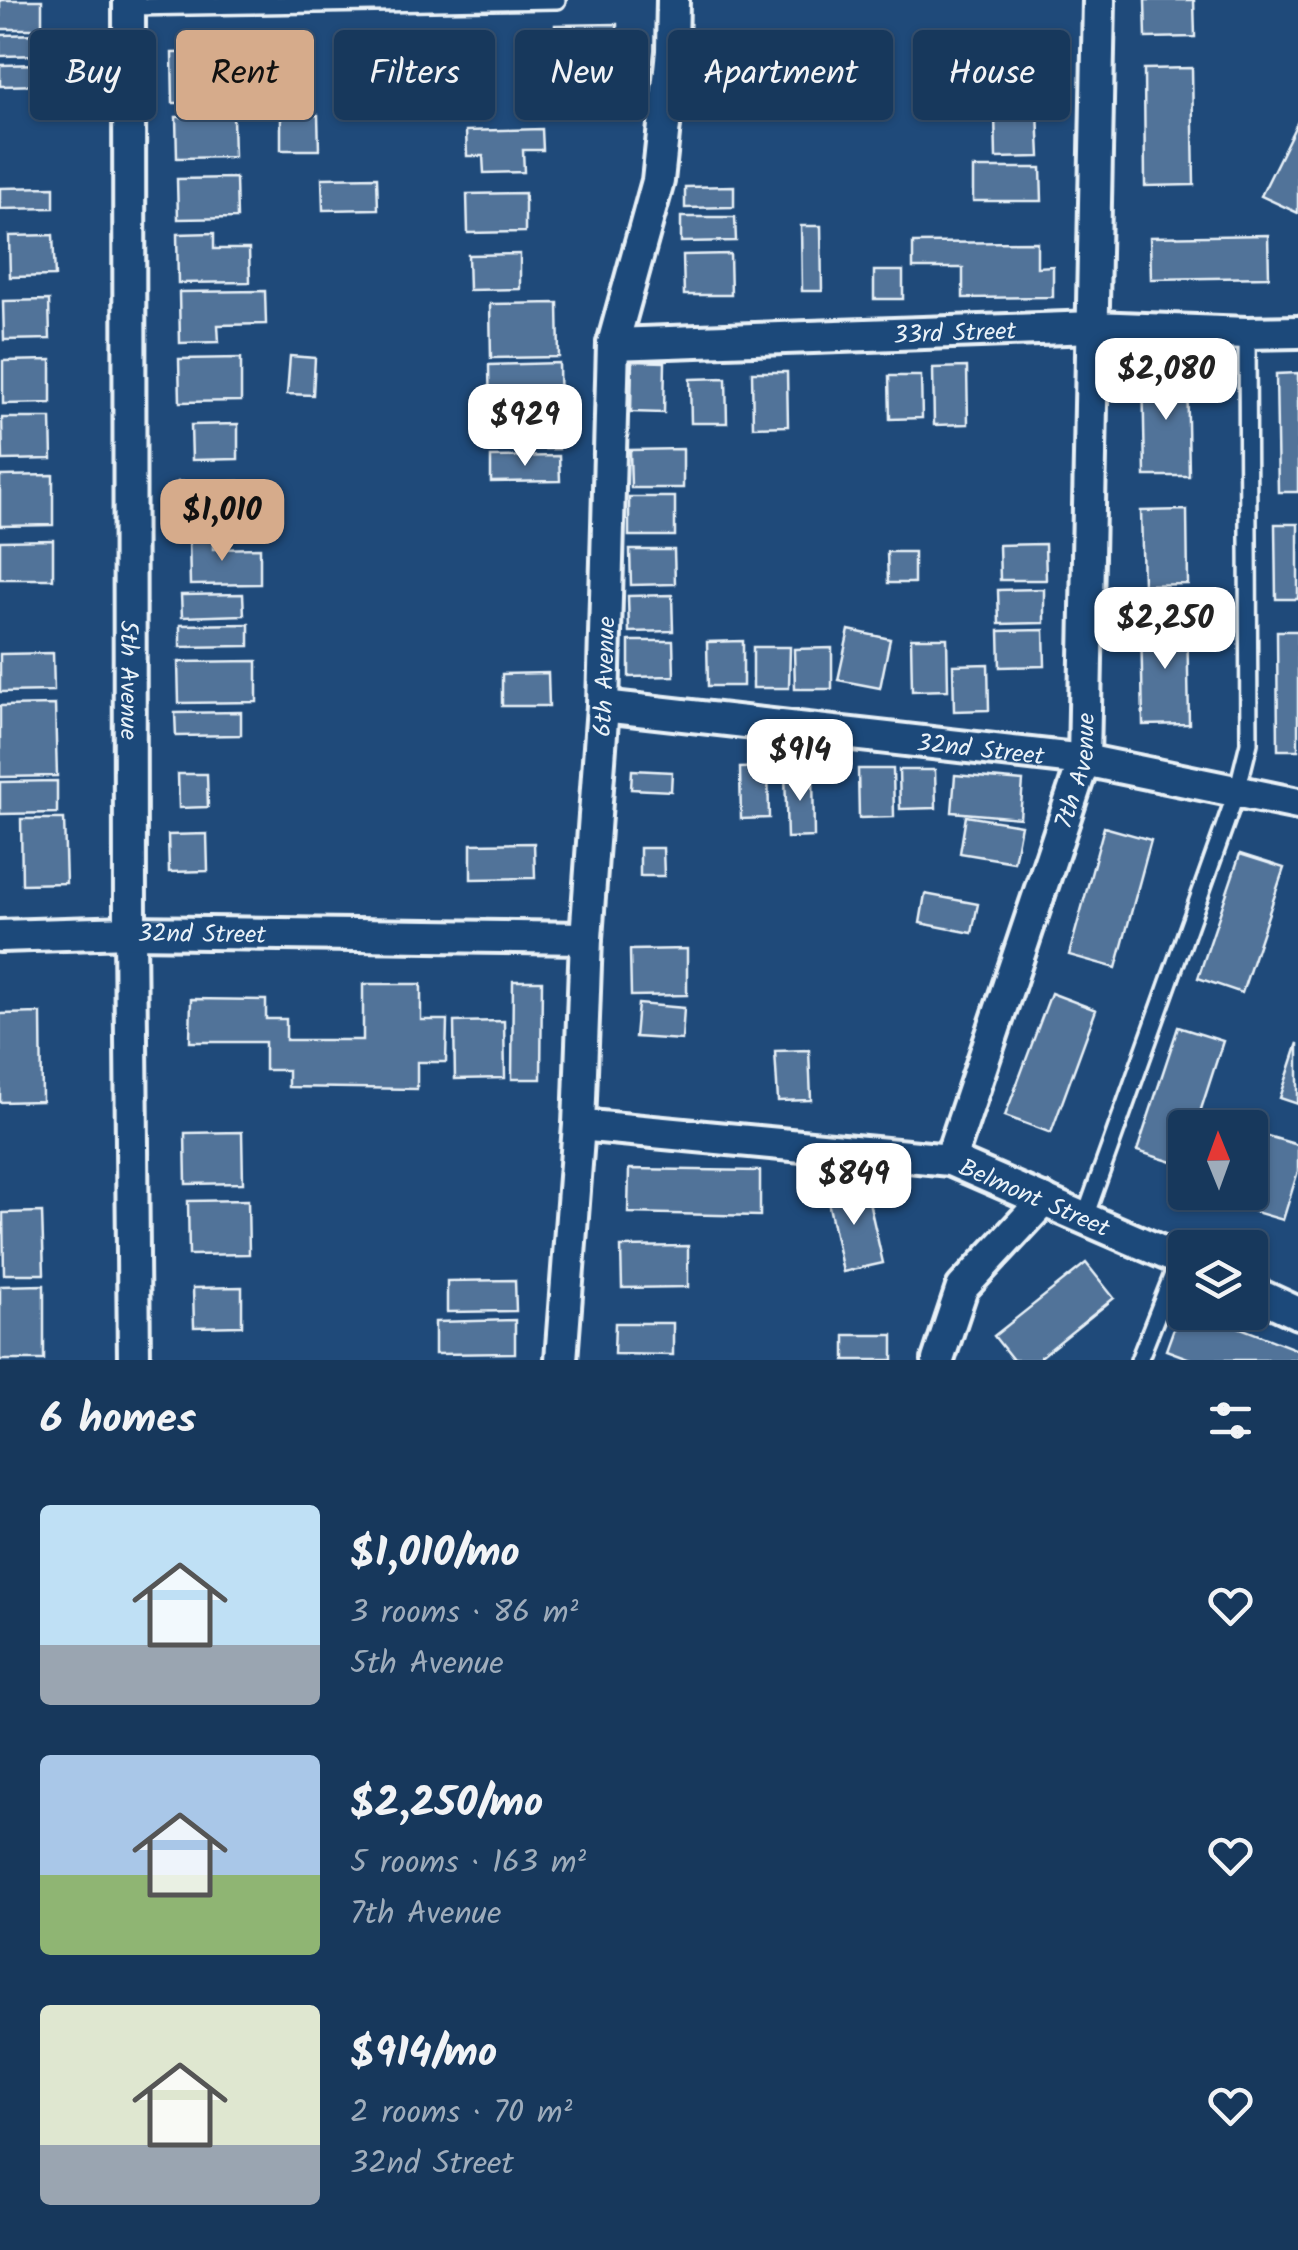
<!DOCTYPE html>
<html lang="en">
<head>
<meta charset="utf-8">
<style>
  :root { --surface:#17385c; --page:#203f62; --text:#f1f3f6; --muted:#9eacbb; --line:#365272; --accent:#d6ab8b }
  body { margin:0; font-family:Kalam,sans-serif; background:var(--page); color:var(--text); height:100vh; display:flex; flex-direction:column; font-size:38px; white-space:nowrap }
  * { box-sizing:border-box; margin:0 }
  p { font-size:32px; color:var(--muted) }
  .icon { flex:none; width:55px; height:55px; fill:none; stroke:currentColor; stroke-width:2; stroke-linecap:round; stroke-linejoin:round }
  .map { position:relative; height:1360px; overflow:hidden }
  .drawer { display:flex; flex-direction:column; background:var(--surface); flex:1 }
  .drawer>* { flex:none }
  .guide { position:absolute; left:30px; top:30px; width:1240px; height:90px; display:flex; gap:20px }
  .needle { width:65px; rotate:359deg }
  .controls { position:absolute; left:1168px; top:1110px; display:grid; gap:20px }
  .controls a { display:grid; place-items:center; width:100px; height:100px; border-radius:10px; background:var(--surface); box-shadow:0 2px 8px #0004,0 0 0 2px var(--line); font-size:50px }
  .price { position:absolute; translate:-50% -85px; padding:0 22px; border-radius:20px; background:#fff; color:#222; font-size:32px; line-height:65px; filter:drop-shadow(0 2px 5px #0008) }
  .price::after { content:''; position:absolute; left:50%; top:60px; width:30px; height:22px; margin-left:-15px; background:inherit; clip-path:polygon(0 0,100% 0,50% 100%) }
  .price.active { background:var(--accent); color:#111 }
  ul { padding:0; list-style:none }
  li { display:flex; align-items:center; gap:30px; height:250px; padding:0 40px }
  li span { display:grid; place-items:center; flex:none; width:280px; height:200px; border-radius:10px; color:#555 }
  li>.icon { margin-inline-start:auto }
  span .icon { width:120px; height:120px; fill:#fffc; stroke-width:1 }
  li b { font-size:42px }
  h2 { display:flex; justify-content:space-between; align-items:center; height:120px; padding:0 40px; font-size:42px }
  .chip { padding:0 35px; border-radius:10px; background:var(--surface); box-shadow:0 2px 8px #0004,0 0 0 2px var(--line); font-size:35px; line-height:90px }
  .chip.active { background:var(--accent); color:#111 }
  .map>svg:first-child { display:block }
  .building { fill:#517399; stroke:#e8f1f8; stroke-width:2.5 }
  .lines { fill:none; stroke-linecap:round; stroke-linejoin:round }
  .lane-casing { stroke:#e8f1f8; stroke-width:22 }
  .street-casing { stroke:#e8f1f8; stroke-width:38 }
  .lane { stroke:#1f4a7a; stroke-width:15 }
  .street { stroke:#1f4a7a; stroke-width:30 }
  .labels { text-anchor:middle; stroke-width:9; stroke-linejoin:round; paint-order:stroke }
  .street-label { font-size:25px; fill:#e8f1f8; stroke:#1f4a7a }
</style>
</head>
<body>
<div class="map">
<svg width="1298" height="1360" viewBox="0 0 1298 1360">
  <rect width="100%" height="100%" fill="#1f4a7a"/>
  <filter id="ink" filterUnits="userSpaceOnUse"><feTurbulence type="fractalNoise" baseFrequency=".01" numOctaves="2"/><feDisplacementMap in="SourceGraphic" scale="20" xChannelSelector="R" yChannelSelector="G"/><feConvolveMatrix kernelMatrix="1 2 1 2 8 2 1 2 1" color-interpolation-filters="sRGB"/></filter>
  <g filter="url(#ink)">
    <g class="building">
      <rect x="0" y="0" width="42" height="29"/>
      <polygon points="1145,0 1194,0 1195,37 1146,38"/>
      <polygon points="617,24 618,71 577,72 577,49 555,49 555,25"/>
      <polygon points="44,34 44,55 0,56 0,35"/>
      <polygon points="217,52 218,71 258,70 259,102 173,103 172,53"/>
      <polygon points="43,64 43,85 0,86 0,65"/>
      <polygon points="1192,68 1194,185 1145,186 1144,69"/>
      <polygon points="1031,76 1031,100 979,101 978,77"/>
      <polygon points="781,91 782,112 707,114 706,92"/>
      <polygon points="1038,112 1040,157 996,158 995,113"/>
      <polygon points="318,115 319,150 281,150 281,116"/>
      <polygon points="233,116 234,157 177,158 176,117"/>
      <polygon points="1298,121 1298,213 1261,196"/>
      <polygon points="542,129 543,150 523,150 524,172 484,173 483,156 467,156 466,131"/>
      <polygon points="973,168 1041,168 1042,201 973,201"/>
      <polygon points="377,177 378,209 323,210 322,178"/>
      <polygon points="236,178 237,218 178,219 177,179"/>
      <polygon points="734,186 734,207 685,208 685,187"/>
      <polygon points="54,187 54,208 0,209 0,188"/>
      <polygon points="525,193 525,232 468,233 467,194"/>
      <polygon points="681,217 735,217 736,241 681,242"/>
      <polygon points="801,226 821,226 822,291 802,291"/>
      <polygon points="214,233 214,249 249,249 250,282 178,283 177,234"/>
      <polygon points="53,235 55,276 10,277 9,236"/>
      <polygon points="1268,235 1269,277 1151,279 1150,237"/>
      <polygon points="1037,242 1037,267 1053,266 1053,297 963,298 963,268 913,268 913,243"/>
      <polygon points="520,254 520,289 469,290 468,255"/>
      <polygon points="730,254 731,295 684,295 683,255"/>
      <rect x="874" y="271" width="29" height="28"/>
      <polygon points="265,291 266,324 218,325 219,342 180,343 179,292"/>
      <polygon points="49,300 50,339 4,340 3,301"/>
      <polygon points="558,303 559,357 491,358 490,304"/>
      <polygon points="290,356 315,358 313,395 287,394"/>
      <polygon points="241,358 241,401 180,402 179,359"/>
      <polygon points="51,360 51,403 3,404 3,361"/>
      <polygon points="632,361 665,362 664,413 631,412"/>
      <polygon points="559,363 560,419 490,420 489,365"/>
      <polygon points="967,367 968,424 934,425 933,368"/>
      <polygon points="1143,369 1187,369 1189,476 1145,476"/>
      <polygon points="752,372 787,372 788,426 753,427"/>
      <polygon points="1298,373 1298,492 1278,492 1276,374"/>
      <polygon points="889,376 921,376 922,418 890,419"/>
      <polygon points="726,378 727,423 691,423 690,379"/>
      <polygon points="2,418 51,418 52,459 3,460"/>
      <polygon points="559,423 559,449 488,450 487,424"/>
      <polygon points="238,424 238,459 192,460 191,425"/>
      <polygon points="683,449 683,488 631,488 630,450"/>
      <polygon points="559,456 560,481 491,482 491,457"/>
      <polygon points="53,475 53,525 0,526 0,476"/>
      <polygon points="239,481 239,523 179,524 178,482"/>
      <rect x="629" y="497" width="46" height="39"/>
      <polygon points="1187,510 1188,584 1143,585 1141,511"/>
      <polygon points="1275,524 1298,524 1298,599 1276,599"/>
      <polygon points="213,534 213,549 260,548 260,584 190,585 189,535"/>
      <polygon points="53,540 53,579 0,579 0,541"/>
      <polygon points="1045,544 1046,580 1000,580 999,545"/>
      <polygon points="630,550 674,550 675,584 631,585"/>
      <polygon points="887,552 914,552 914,583 888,583"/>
      <polygon points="1044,589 1044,623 999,624 998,590"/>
      <polygon points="243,594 244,615 182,617 181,595"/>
      <polygon points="672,595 673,631 629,632 628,596"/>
      <polygon points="1187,618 1189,724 1143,725 1141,619"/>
      <polygon points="249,624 249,646 180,647 180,625"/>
      <polygon points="849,630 890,639 880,688 838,680"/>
      <polygon points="1044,630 1045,666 1000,667 999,631"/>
      <polygon points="1277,631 1298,631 1298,750 1278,750"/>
      <polygon points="911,638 947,638 948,690 912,691"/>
      <polygon points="629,641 673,641 674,676 629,677"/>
      <polygon points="743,641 743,686 708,686 707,642"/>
      <polygon points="753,647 790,647 789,688 753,688"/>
      <polygon points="832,648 832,689 795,689 794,649"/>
      <polygon points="53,653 54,691 0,692 0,654"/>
      <polygon points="257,661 257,702 179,703 178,662"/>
      <polygon points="988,664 989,710 954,711 953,665"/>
      <polygon points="548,673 549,706 502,706 502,674"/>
      <polygon points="55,705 57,776 0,777 0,706"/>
      <polygon points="241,712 241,735 176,736 175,713"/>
      <polygon points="768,767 769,818 741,819 740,768"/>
      <polygon points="858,769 893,769 894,817 859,818"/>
      <polygon points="632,770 672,772 671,791 631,789"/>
      <polygon points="899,770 935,770 936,808 900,809"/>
      <polygon points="813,771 814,837 787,838 785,772"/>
      <polygon points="178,774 207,774 208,807 179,808"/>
      <polygon points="955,775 1023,781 1020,818 952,812"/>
      <polygon points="57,781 57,813 0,814 0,782"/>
      <polygon points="966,816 1021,825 1014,862 960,853"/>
      <polygon points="21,819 64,819 66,883 22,884"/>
      <polygon points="1104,827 1151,840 1116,968 1069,955"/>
      <polygon points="207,834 208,871 169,872 168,835"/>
      <polygon points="534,843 535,878 471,879 471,844"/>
      <polygon points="640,848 663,848 664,876 640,876"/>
      <polygon points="1240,854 1284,868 1242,993 1198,978"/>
      <polygon points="925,894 978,904 972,933 920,923"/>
      <polygon points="687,949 687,995 631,996 630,950"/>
      <polygon points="513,981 542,981 541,1079 512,1079"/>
      <polygon points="363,984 421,984 421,1020 447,1020 446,1062 417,1062 417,1089 288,1087 288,1070 265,1070 265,1042 190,1042 191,999 266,1000 266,1019 286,1019 286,1040 363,1040"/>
      <polygon points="1051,993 1096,1010 1051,1133 1005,1116"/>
      <polygon points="638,1004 684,1008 682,1040 635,1037"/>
      <polygon points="41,1013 42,1101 0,1102 0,1014"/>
      <polygon points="504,1021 505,1078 455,1079 454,1022"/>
      <polygon points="1178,1027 1223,1041 1195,1128 1185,1128 1182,1165 1137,1151"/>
      <polygon points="1298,1043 1298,1104 1280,1098"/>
      <polygon points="809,1050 811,1100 778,1101 775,1051"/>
      <polygon points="242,1132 243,1183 186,1184 185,1133"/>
      <polygon points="1264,1135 1298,1145 1298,1171 1283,1220 1242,1208 1246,1192 1250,1192 1250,1180"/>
      <polygon points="629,1169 760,1171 760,1216 628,1213"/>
      <polygon points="865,1184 883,1263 843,1272 826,1192"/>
      <polygon points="248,1200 249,1254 189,1255 188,1201"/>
      <polygon points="42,1212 44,1274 4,1274 3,1213"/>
      <polygon points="688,1246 688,1287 622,1288 621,1247"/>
      <polygon points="1086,1263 1114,1298 1037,1360 1013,1360 994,1336"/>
      <polygon points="515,1280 516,1311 447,1312 447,1281"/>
      <polygon points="44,1285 44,1360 0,1360 0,1286"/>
      <polygon points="242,1287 242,1326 194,1327 193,1288"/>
      <polygon points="1182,1306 1185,1312 1199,1312 1298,1350 1298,1360 1193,1360 1166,1350"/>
      <polygon points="515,1320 515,1353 435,1354 435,1322"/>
      <polygon points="615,1323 673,1323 673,1355 614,1354"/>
      <rect x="845" y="1335" width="48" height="25"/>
    </g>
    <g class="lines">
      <g class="lane-casing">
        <g id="lane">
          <polyline points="129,7 557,0"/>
          <polyline points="1085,1217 1237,791 1249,743 1247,333"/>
          <polyline points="1139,1360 1179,1259"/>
        </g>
      </g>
      <g class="street-casing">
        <g id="street">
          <path id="s1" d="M129,0L130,932L134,1360"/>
          <path id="s2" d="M613,344L1094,327L1247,333L1298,332"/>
          <path id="s3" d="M603,706L1084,760L1298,804"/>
          <path id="s4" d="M0,936L130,932L586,938"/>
          <path id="s5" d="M579,1125L950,1160L1185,1262"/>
          <path id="s6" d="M950,1160L1084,760L1099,0"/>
          <polyline points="1250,1291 1298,1313"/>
          <path id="s7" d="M561,1360L579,1125L586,938L603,706L613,344L658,181L672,51L673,0"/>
          <polyline points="938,1360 962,1288 1044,1200"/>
        </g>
      </g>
      <use href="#lane" class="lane"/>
      <use href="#street" class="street"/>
    </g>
  </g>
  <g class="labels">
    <g class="street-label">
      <text dy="9" stroke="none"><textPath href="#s2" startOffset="342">33rd Street</textPath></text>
      <text dy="9" stroke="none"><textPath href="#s7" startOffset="685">6th Avenue</textPath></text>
      <text dy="9" stroke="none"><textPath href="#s1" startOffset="680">5th Avenue</textPath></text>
      <text dy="9" stroke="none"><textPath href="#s3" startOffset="380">32nd Street</textPath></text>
      <text dy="9" stroke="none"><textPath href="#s6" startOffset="410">7th Avenue</textPath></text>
      <text dy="9" stroke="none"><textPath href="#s4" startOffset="202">32nd Street</textPath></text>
      <text dy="9" stroke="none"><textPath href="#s5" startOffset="465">Belmont Street</textPath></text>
    </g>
  </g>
</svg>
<div class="controls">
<a><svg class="needle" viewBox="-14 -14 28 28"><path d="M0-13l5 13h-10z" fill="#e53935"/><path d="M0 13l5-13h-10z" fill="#9eacbb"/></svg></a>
<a><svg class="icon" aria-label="layers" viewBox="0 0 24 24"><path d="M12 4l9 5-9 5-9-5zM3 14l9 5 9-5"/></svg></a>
</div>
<b class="price" style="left:1166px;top:423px">$2,080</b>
<b class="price" style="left:525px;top:469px">$929</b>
<b class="price active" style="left:222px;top:564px">$1,010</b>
<b class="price" style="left:1165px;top:672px">$2,250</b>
<b class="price" style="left:800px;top:804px">$914</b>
<b class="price" style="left:854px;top:1228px">$849</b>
<div class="guide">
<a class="chip">Buy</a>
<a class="chip active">Rent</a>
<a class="chip">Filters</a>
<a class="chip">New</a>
<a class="chip">Apartment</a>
<a class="chip">House</a>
</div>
</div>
<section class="drawer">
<h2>6 homes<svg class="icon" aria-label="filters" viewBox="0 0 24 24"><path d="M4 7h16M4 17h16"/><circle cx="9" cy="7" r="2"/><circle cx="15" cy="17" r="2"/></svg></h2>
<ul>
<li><span style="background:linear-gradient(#bfe0f5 70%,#9aa5b1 0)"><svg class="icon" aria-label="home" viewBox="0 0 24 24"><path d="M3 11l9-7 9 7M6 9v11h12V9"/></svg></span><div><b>$1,010/mo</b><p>3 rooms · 86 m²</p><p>5th Avenue</p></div><svg class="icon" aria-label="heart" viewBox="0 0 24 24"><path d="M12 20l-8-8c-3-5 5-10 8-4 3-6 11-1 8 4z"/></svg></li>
<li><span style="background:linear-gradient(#a9c7e8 60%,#8fb573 0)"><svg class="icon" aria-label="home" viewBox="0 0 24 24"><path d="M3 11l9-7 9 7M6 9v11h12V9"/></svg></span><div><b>$2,250/mo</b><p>5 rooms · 163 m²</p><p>7th Avenue</p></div><svg class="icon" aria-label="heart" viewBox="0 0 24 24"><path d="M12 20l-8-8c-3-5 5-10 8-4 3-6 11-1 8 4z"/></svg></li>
<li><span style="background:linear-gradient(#dfe7d0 70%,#9aa5b1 0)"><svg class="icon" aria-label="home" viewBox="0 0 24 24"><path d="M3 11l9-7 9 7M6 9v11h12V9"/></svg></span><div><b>$914/mo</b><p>2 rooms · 70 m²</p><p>32nd Street</p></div><svg class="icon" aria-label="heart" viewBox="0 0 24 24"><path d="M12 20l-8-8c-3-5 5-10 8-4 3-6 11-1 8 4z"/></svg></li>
</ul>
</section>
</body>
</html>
